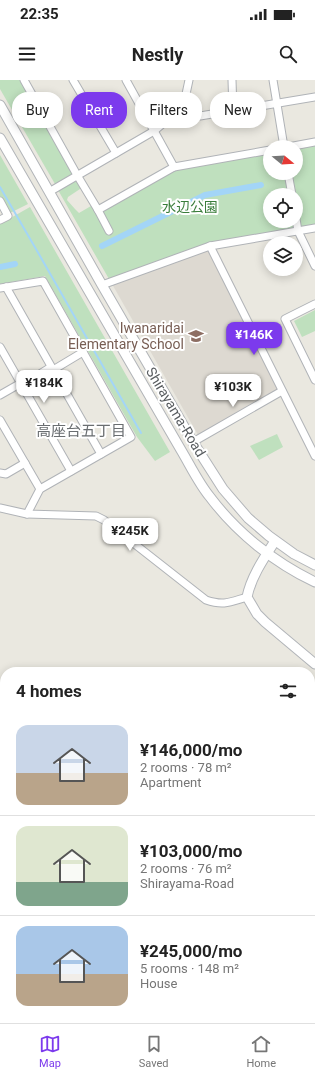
<!DOCTYPE html>
<html lang="en">
<head>
<meta charset="utf-8">
<style>
  :root { --surface:#fff; --page:#f2f2f2; --text:#222; --muted:#767676; --line:#e0e0e0; --accent:#7c3aed }
  body { margin:0; font-family:Roboto,"Noto Sans JP",sans-serif; background:var(--page); color:var(--text); height:100vh; display:flex; flex-direction:column; font-size:15px; white-space:nowrap }
  * { box-sizing:border-box; margin:0 }
  p { font-size:13px; color:var(--muted) }
  .icon { flex:none; width:22px; height:22px; fill:none; stroke:currentColor; stroke-width:2; stroke-linecap:round; stroke-linejoin:round }
  .map { position:relative; flex:1; overflow:hidden }
  .drawer { position:absolute; left:0px; top:587px; width:315px; height:356px; display:flex; flex-direction:column; background:var(--surface); border-radius:16px 16px 0 0; box-shadow:0 2px 10px #0003 }
  .drawer>* { flex:none }
  .guide { position:absolute; left:12px; top:12px; width:291px; height:36px; display:flex; gap:8px }
  .needle { width:26px; rotate:108deg }
  .fabs { position:absolute; left:263px; top:60px; display:grid; gap:8px }
  .fabs a { display:grid; place-items:center; width:40px; height:40px; border-radius:50%; background:var(--surface); box-shadow:0 2px 10px #0003; font-size:20px }
  .price { position:absolute; translate:-50% -34px; padding:0 9px; border-radius:8px; background:#fff; color:#222; font-size:13px; line-height:26px; filter:drop-shadow(0 1px 2px #0008) }
  .price::after { content:''; position:absolute; left:50%; top:24px; width:12px; height:9px; margin-left:-6px; background:inherit; clip-path:polygon(0 0,100% 0,50% 100%) }
  .price.current { background:var(--accent); color:#fff }
  ul { padding:0; list-style:none }
  li { display:flex; align-items:center; gap:12px; height:100px; padding:0 16px }
  li+li { border-top:1px solid var(--line) }
  li span { display:grid; place-items:center; flex:none; width:112px; height:80px; border-radius:12px; color:#555 }
  li>.icon { margin-inline-start:auto }
  span .icon { width:48px; height:48px; fill:#fffc; stroke-width:1 }
  li b { font-size:17px }
  h2 { display:flex; justify-content:space-between; align-items:center; height:48px; padding:0 16px; font-size:17px }
  .tag { padding:0 14px; border-radius:16px; background:var(--surface); box-shadow:0 2px 10px #0003; font-size:14px; line-height:36px }
  .tag.current { background:var(--accent); color:#fff }
  .status { display:flex; justify-content:space-between; align-items:center; height:28px; padding:0 20px; background:var(--surface); direction:ltr }
  .status svg { height:11px; fill:currentColor }
  header { display:flex; justify-content:space-between; align-items:center; height:52px; padding:0 16px; background:var(--surface); font-size:18px; font-weight:700 }
  .menu { display:flex; justify-content:space-around; align-items:center; height:56px; border-top:1px solid var(--line); background:var(--surface); font-size:11px; color:var(--muted) }
  .menu a { display:grid; justify-items:center; gap:2px }
  .menu .current { color:var(--accent) }
  .map>svg:first-child { display:block }
  .education { fill:#ddd9d1 }
  .green { fill:#bfe0be; fill-rule:evenodd }
  .lines { fill:none; stroke-linecap:round; stroke-linejoin:round }
  .stream { stroke:#a3d5f7; stroke-width:2 }
  .canal { stroke:#a3d5f7; stroke-width:6 }
  .street-casing { stroke:#b0b3b7; stroke-width:9 }
  .secondary-casing { stroke:#b2b5b9; stroke-width:11 }
  .street { stroke:#fff; stroke-width:7 }
  .secondary { stroke:#fff; stroke-width:9 }
  .labels { text-anchor:middle; stroke-width:4; stroke-linejoin:round; paint-order:stroke }
  .park-label { font-size:14px; fill:#3a7d3b; stroke:#fff }
  .education-label { font-size:14px; fill:#785e54; stroke:#fff; text-anchor:end }
  .street-label { font-size:14px; fill:#585c5f; stroke:#fff }
  .neighbourhood-label { font-size:15px; fill:#6a6e71; stroke:#fff }
</style>
</head>
<body>
<div class="status"><b>22:35</b><svg viewBox="0 0 49 12"><path d="M0 12V9h3v3zM5 12V6h3v6zM10 12V3h3v9zM15 12V0h3v12zM26 1h20v11H26zM47 4h2v5h-2z"/></svg></div>
<header><svg class="icon" aria-label="menu" viewBox="0 0 24 24"><path d="M4 6h16M4 12h16M4 18h16"/></svg>Nestly<svg class="icon" aria-label="search" viewBox="0 0 24 24"><circle cx="10" cy="10" r="6"/><path d="M15 15l6 6"/></svg></header>
<div class="map">
<svg width="315" height="943" viewBox="0 0 315 943">
  <rect width="100%" height="100%" fill="#eae8e0"/>
  <polygon class="education" points="207,170 209,172 277,308 277,311 198,355 112,204"/>
  <g class="green">
    <polygon points="0,0 20,0 73,91 72,94 55,104 0,9"/>
    <path d="M315,65V145L207,164L109,199L58,110L76,100L78,101L82,107L80,109L68,117L67,120L75,129L79,133L91,126L102,131L176,89L270,73V93H296V69ZM270,115H296V141H270Z"/>
    <polygon points="0,75 28,124 10,133 0,116"/>
    <polygon points="30,127 170,372 155,381 137,357 45,196 0,204 0,144"/>
    <polygon points="315,230 315,251 302,257 294,241"/>
    <polygon points="277,354 283,367 259,380 250,366"/>
  </g>
  <g class="lines">
    <polyline class="stream" points="0,107 40,176 141,353"/>
    <g class="canal">
      <polyline points="102,166 205,115 261,105"/>
      <polyline points="0,187 15,184"/>
    </g>
    <g class="street-casing">
      <g id="street">
        <polyline points="24,0 77,95 98,130 109,151"/>
        <polyline points="73,0 116,73"/>
        <polyline points="126,0 174,87"/>
        <polyline points="232,0 233,31"/>
        <polyline points="273,0 284,67"/>
        <polyline points="181,23 200,36 315,17"/>
        <polyline points="288,67 315,62"/>
        <polyline points="288,93 292,115"/>
        <polyline points="49,112 154,51 173,35 186,14 189,0"/>
        <polyline points="0,121 8,136 0,140"/>
        <polyline points="98,130 174,87 270,70"/>
        <polyline points="296,139 298,151 315,186"/>
        <polyline points="210,166 315,376"/>
        <polyline points="102,205 210,166 315,148"/>
        <polyline points="6,207 101,374"/>
        <polyline points="0,208 43,201 131,357 40,409 27,434"/>
        <polyline points="315,224 285,239 315,300"/>
        <polyline points="0,267 71,391"/>
        <polyline points="53,290 83,272"/>
        <polyline points="22,305 51,287"/>
        <polyline points="0,315 21,303"/>
        <polyline points="0,340 40,409"/>
        <polyline points="193,362 282,311"/>
        <polyline points="0,393 6,394 25,383"/>
        <path d="M0,428L27,434L96,436L104,440L206,520C224,526 230,522 247,517"/>
      </g>
    </g>
    <g class="secondary-casing">
      <g id="secondary">
        <polyline points="0,25 102,205 193,362 223,409 248,438 269,456 294,474 315,485"/>
        <path d="M0,58L181,370C190,385 199,404 210,417C237,453 275,483 315,502"/>
        <path d="M275,461C264,478 251,497 247,517L257,534L265,542L315,584"/>
      </g>
    </g>
    <use href="#street" class="street"/>
    <use href="#secondary" class="secondary"/>
  </g>
  <defs>
    <g id="school-bare" transform="scale(1.2)"><path d="M0-5L7-2L0 1L-7-2ZM-4 1L0 2.5L4 1V4Q0 6-4 4Z" fill="#8d6e63" stroke="#fff" stroke-width="2.5" paint-order="stroke"/></g>
  </defs>
  <g fill-rule="evenodd">
    <use href="#school-bare" x="196" y="256"/>
  </g>
  <g class="labels">
    <g class="park-label">
      <text x="190" y="132">水辺公園</text>
    </g>
    <g class="education-label">
      <text x="184" y="253">Iwanaridai<tspan x="184" dy="16">Elementary School</tspan></text>
    </g>
    <g class="street-label">
      <text transform="translate(176 332) rotate(59)" y="5">Shirayama-Road</text>
    </g>
    <g class="neighbourhood-label">
      <text x="81" y="356">高座台五丁目</text>
    </g>
  </g>
</svg>
<div class="fabs">
<a><svg class="needle" viewBox="-14 -14 28 28"><path d="M0-13l5 13h-10z" fill="#e53935"/><path d="M0 13l5-13h-10z" fill="#767676"/></svg></a>
<a><svg class="icon" aria-label="locate" viewBox="0 0 24 24"><circle cx="12" cy="12" r="6"/><path d="M12 2v4M12 18v4M2 12h4M18 12h4"/></svg></a>
<a><svg class="icon" aria-label="layers" viewBox="0 0 24 24"><path d="M12 4l9 5-9 5-9-5zM3 14l9 5 9-5"/></svg></a>
</div>
<b class="price current" style="left:254px;top:276px">¥146K</b>
<b class="price" style="left:44px;top:324px">¥184K</b>
<b class="price" style="left:233px;top:328px">¥103K</b>
<b class="price" style="left:130px;top:472px">¥245K</b>
<div class="guide">
<a class="tag">Buy</a>
<a class="tag current">Rent</a>
<a class="tag">Filters</a>
<a class="tag">New</a>
</div>
<section class="drawer">
<h2>4 homes<svg class="icon" aria-label="filters" viewBox="0 0 24 24"><path d="M4 7h16M4 17h16"/><circle cx="9" cy="7" r="2"/><circle cx="15" cy="17" r="2"/></svg></h2>
<ul>
<li><span style="background:linear-gradient(#c9d6e8 60%,#b9a48a 0)"><svg class="icon" aria-label="home" viewBox="0 0 24 24"><path d="M3 11l9-7 9 7M6 9v11h12V9"/></svg></span><div><b>¥146,000/mo</b><p>2 rooms · 78 m²</p><p>Apartment</p></div></li>
<li><span style="background:linear-gradient(#dfe7d0 70%,#7fa58c 0)"><svg class="icon" aria-label="home" viewBox="0 0 24 24"><path d="M3 11l9-7 9 7M6 9v11h12V9"/></svg></span><div><b>¥103,000/mo</b><p>2 rooms · 76 m²</p><p>Shirayama-Road</p></div></li>
<li><span style="background:linear-gradient(#a9c7e8 60%,#b9a48a 0)"><svg class="icon" aria-label="home" viewBox="0 0 24 24"><path d="M3 11l9-7 9 7M6 9v11h12V9"/></svg></span><div><b>¥245,000/mo</b><p>5 rooms · 148 m²</p><p>House</p></div></li>
</ul>
</section>
</div>
<nav class="menu">
<a class="current"><svg class="icon" aria-label="map" viewBox="0 0 24 24"><path d="M3 6l6-2 6 2 6-2v14l-6 2-6-2-6 2zM9 4v14M15 6v14"/></svg>Map</a>
<a><svg class="icon" aria-label="saved" viewBox="0 0 24 24"><path d="M7 4h10v16l-5-4-5 4z"/></svg>Saved</a>
<a><svg class="icon" aria-label="home" viewBox="0 0 24 24"><path d="M3 11l9-7 9 7M6 9v11h12V9"/></svg>Home</a>
</nav>
</body>
</html>
